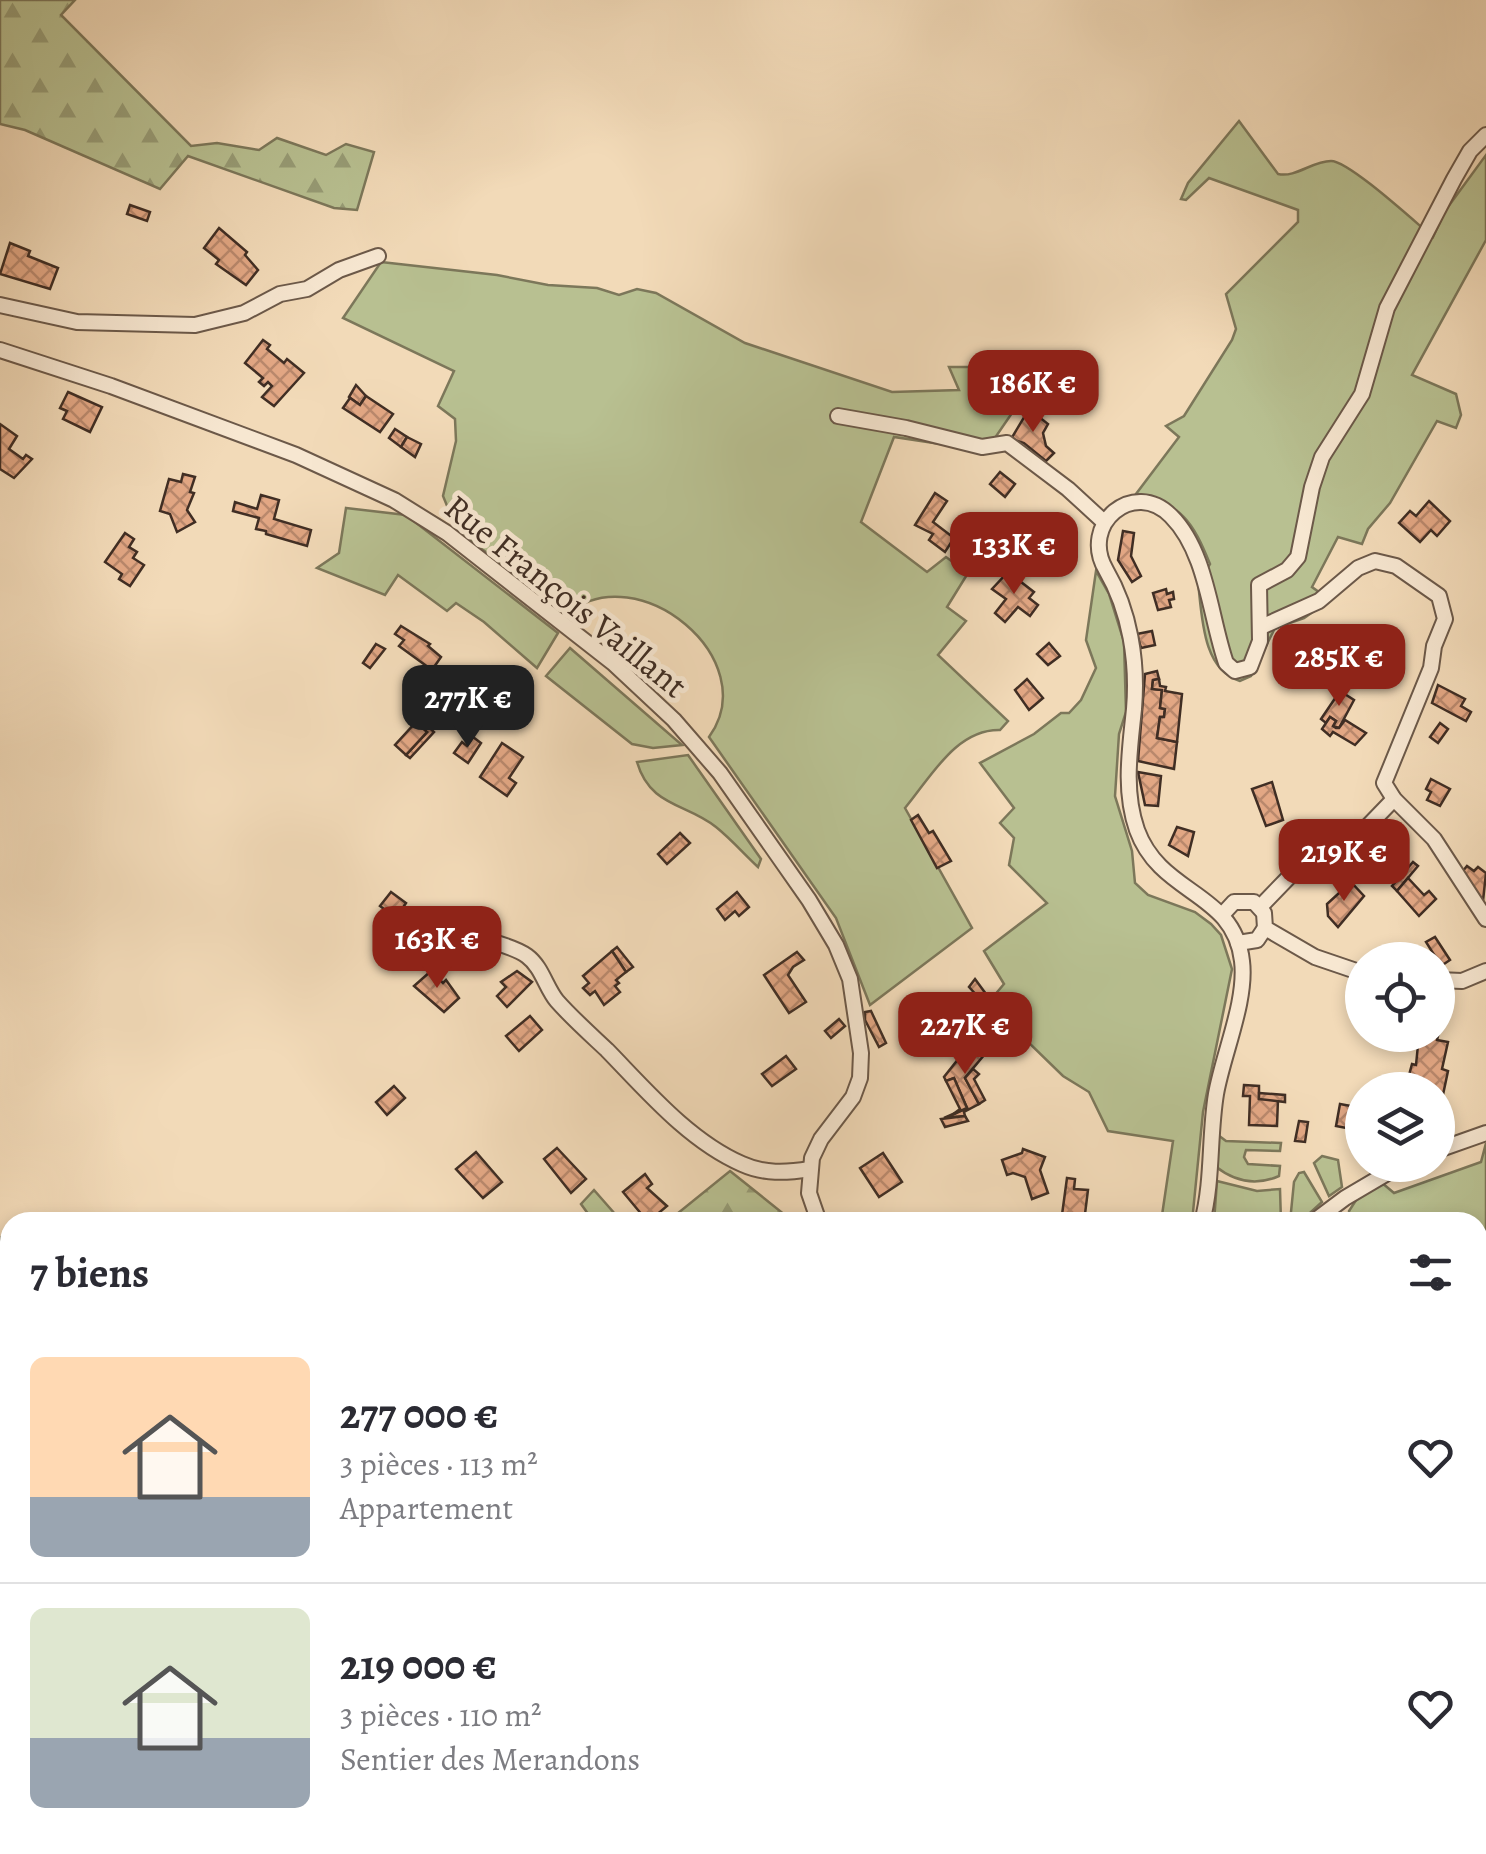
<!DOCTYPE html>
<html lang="fr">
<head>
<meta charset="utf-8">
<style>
  :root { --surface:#fff; --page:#f7f7f7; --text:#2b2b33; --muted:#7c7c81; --line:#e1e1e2; --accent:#8f2418 }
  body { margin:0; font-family:Alegreya,serif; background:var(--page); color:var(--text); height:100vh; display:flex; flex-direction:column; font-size:38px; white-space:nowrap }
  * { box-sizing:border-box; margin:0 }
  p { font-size:32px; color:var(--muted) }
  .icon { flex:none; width:55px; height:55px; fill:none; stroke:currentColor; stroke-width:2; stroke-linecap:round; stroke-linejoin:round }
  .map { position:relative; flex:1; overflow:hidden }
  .sheet { position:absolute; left:0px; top:1212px; width:1488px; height:642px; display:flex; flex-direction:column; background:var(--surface); border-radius:30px 30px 0 0; box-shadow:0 5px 15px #0003 }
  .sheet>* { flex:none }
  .fabs { position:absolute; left:1345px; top:942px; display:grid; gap:20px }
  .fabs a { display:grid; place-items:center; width:110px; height:110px; border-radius:50%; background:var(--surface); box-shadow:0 5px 15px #0003; font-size:50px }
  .price { position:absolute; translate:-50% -85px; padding:0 22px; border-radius:20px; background:var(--accent); color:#fff; font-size:32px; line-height:65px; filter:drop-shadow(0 2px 5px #0008) }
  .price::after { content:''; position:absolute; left:50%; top:60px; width:30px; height:22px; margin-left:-15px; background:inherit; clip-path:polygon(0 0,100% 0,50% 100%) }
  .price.selected { background:#222; color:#fff }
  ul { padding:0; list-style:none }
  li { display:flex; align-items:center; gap:30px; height:250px; padding:0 30px }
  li+li { border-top:2px solid var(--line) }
  li span { display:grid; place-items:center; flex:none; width:280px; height:200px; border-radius:15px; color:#555 }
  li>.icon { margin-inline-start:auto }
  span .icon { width:120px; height:120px; fill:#fffc; stroke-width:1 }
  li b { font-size:42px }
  h2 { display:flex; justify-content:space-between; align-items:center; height:120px; padding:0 30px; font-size:42px }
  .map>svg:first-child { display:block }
  .green { fill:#b8c091; stroke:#7c775a; stroke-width:2.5 }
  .forest { fill:url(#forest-firs); stroke:#7c775a; stroke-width:2.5 }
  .building { fill:url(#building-cross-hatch); stroke:#402e24; stroke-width:2.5 }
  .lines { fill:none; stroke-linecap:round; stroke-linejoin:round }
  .minor-casing { stroke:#6c5949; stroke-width:18 }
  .minor { stroke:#f7e7d1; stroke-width:14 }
  .labels { text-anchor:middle; stroke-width:10; stroke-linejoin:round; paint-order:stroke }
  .street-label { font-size:35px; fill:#402e24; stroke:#f7e7d1 }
</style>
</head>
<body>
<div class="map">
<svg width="1486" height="1854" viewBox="0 0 1486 1854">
  <defs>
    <pattern id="forest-firs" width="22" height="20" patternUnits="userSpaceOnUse" patternTransform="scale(2.5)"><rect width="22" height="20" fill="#b8c091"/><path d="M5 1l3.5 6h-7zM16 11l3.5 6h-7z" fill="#979c76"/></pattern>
    <pattern id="building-cross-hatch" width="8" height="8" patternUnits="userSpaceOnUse" patternTransform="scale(2.5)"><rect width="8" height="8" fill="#e2a784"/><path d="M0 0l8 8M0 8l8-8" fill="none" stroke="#b9886c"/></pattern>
  </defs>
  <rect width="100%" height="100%" fill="#f2dab8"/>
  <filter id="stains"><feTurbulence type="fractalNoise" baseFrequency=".002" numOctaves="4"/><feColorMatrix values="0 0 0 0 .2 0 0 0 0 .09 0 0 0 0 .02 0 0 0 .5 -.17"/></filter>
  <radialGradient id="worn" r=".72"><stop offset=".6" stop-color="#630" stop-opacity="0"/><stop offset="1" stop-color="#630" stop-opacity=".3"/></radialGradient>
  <g class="green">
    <path d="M1239,121L1278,174C1296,178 1312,161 1331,161C1349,161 1415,222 1433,237L1445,211L1486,155V240L1412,375L1456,394L1461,415L1456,428L1437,421L1390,503L1368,529L1362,544L1338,537L1312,587L1330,600L1304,618L1275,628L1251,676L1240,681C1202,670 1202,615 1198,582L1210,564C1193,522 1182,504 1136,494L1179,437L1166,426L1184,416L1232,340L1236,329L1226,294L1298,222V210L1209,178L1186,200L1181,199L1188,183Z"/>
    <path d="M381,262L497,275L548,285L597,288L619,295L637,289L656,293L745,343L892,392L959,390L949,367H1020L1040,372L986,451L894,437L861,522L927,572L946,557L968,573L947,607L966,621L938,655L1008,721L1000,730C956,729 931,777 905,808L972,928L870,1005L836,918L709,737C765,660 638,555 567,614L457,530L443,496L456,441L455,419L438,406L454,371L343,318Z"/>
    <polygon points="346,508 406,515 558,633 537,668 484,622 456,603 447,611 398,575 385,595 317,568 339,553"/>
    <polygon points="1096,571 1109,594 1124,642 1126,712 1119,734 1115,796 1132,851 1135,883 1148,895 1195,912 1211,924 1221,935 1232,969 1203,1112 1192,1222 1161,1222 1173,1141 1108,1131 1089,1092 1063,1076 988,1003 1004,984 984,951 1047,903 1009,865 1014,838 1000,823 1014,808 980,763 1034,734 1061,713 1069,713 1081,700 1096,668 1086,640"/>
    <polygon points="570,648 682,745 653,748 632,744 546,676"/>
    <path d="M688,755L761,859L758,867C744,854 731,839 716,827C686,803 650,807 637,762Z"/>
    <path d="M1218,1135L1226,1141L1281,1143L1280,1151L1246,1150L1244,1157L1248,1164L1280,1166L1279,1176C1256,1186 1235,1182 1215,1166Z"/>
    <polygon points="1486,1143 1486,1235 1478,1233 1478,1222 1357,1222 1350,1220 1349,1211 1360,1194 1381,1182 1394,1193 1481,1162"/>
    <polygon points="1322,1156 1338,1160 1342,1187 1329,1196 1314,1163"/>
    <polygon points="1304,1172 1322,1202 1300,1222 1290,1222 1294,1182 1299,1173"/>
    <polygon points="1217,1181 1257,1191 1280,1189 1281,1222 1214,1222"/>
    <polygon points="841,1845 924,1845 928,1854 840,1854"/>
  </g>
  <g class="forest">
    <polygon points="0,0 75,0 61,15 191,146 217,143 259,150 277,138 326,155 346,144 374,152 357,210 334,208 188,156 160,189 25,130 0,124"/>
    <polygon points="730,1171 785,1215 773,1222 667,1222"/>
    <polygon points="594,1190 622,1222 594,1222 581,1204"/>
    <polygon points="0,1237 10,1241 10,1336 0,1345"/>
    <polygon points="0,1386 10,1398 10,1635 0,1638"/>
    <polygon points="1478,1580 1486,1580 1486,1798 1478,1792"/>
    <polygon points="688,1845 757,1845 763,1854 693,1854"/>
    <polygon points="924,1845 1465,1845 1469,1854 928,1854"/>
  </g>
  <g class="building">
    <polygon points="130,205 150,212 147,221 127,214"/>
    <polygon points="219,228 247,252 245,255 258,270 246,285 216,264 219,260 204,248"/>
    <polygon points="10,243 30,251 28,256 58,268 50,289 0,274"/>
    <polygon points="263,340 270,345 267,349 284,363 287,359 304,373 274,406 262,397 272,386 268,382 264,386 259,382 263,378 245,363"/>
    <polygon points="356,385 366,396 360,405 349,397"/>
    <polygon points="68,392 102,407 90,432 63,419 67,411 60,408"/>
    <polygon points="366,396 393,414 380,432 343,408 350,398 360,405"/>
    <polygon points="1029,409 1048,424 1043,433 1046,446 1054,453 1046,461 1024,443 1011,439"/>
    <polygon points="0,424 17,436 9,449 23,459 26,455 32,459 14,478 0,469"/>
    <polygon points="395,429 407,437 401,447 389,438"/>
    <polygon points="407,437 421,444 415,457 401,447"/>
    <polygon points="1000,472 1015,484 1005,497 990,484"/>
    <polygon points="183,474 195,477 190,492 194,493 187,510 195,522 177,532 170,514 160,511 169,479 181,482"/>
    <polygon points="935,493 947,501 933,522 954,538 945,552 929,540 933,534 915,525"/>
    <polygon points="261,495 279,500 274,519 311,530 307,546 266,534 266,531 256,529 259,518 233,511 235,502 257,509"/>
    <polygon points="1429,501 1450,521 1437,536 1431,530 1420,542 1399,523 1410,511 1416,516"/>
    <polygon points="969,516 979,524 983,518 1007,537 994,556 970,540 967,544 956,538"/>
    <polygon points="1123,531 1134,533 1131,556 1141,576 1132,582 1118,560"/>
    <polygon points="125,533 134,539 129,547 137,552 133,558 144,565 130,586 119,579 122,574 105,562"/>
    <polygon points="1008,572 1034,592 1029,598 1038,605 1030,616 1018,607 1005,622 995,613 1006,599 992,589"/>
    <polygon points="1166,589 1167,594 1173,592 1174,599 1169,600 1171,607 1158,610 1153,593"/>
    <polygon points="401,626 430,644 428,646 441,657 432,670 399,646 404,640 395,634"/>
    <polygon points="1152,631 1155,645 1141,648 1137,634"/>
    <polygon points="1049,643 1060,656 1048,665 1037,654"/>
    <polygon points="376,644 385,649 370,668 363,663"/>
    <polygon points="1369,645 1380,650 1369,673 1358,669"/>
    <polygon points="1386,663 1403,673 1398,680 1382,671"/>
    <polygon points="1157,671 1159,679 1153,680 1152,689 1162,690 1160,708 1165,709 1164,717 1160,717 1157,738 1177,742 1174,769 1138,761 1145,674"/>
    <polygon points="1027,679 1043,698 1029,710 1015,690"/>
    <polygon points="1159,679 1160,686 1166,687 1165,691 1182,694 1177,742 1157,738 1160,717 1164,717 1165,709 1160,708 1162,690 1152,689 1153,680"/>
    <polygon points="1438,685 1465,699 1461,706 1471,712 1466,721 1432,703"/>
    <polygon points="1340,691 1354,700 1339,728 1333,726 1336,721 1330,717 1326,723 1321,719"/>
    <polygon points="1330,717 1336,721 1333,726 1336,728 1339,728 1345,720 1366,733 1355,745 1333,732 1330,736 1322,729"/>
    <polygon points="419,718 434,732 410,758 406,755 427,732 416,722"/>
    <polygon points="416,722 427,732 406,755 395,745"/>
    <polygon points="1440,723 1448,729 1438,743 1430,737"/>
    <polygon points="473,737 481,743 468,763 454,753 462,742 467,746"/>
    <polygon points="502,743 523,757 509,778 516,783 507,796 480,777"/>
    <polygon points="1138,772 1161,776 1158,806 1145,805"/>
    <polygon points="1431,779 1450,789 1440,806 1427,800 1431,792 1426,789"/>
    <polygon points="1272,782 1283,820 1266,826 1252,789"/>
    <polygon points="918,815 929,833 933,831 951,861 937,868 911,820"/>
    <polygon points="1177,827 1194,832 1188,856 1169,845"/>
    <polygon points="680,833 690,843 667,864 658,854"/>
    <polygon points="1413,862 1418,866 1397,891 1392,886"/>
    <polygon points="1467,866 1474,871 1478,867 1486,873 1483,901 1462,872"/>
    <polygon points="1408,878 1424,895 1429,891 1436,899 1419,916 1397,891"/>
    <polygon points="1351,882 1364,896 1338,927 1328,916 1327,904"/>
    <polygon points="391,892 406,903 396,918 380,906"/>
    <polygon points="737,892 749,907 739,916 735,911 725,920 717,909"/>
    <polygon points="1435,937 1450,960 1441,966 1426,942"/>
    <polygon points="617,947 633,967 626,972 612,951"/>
    <polygon points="612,951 626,972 616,980 619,983 615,986 620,992 604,1005 595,991 590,995 583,988 589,983 583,976"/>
    <polygon points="797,952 804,960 793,967 788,975 806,1002 789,1013 764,975"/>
    <polygon points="431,971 443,983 446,980 459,998 444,1012 414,986"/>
    <polygon points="517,971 532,982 507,1007 497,996 506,987 501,982"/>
    <polygon points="975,979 986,994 981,1000 969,987"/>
    <polygon points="871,1011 886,1043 879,1047 865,1020 865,1012"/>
    <polygon points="530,1016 542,1030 519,1051 506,1036"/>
    <polygon points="839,1019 845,1026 831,1038 825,1031"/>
    <polygon points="1438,1027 1440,1028 1437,1040 1448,1042 1442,1069 1448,1071 1441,1104 1438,1103 1438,1090 1405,1090 1412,1064 1416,1065 1419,1035 1438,1035"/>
    <polygon points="971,1043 985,1054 965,1078 979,1104 964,1112 965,1116 944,1118 967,1108 954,1078 946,1081 944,1077"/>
    <polygon points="786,1056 796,1069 772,1086 762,1074"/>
    <polygon points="973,1069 979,1074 974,1079 985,1100 979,1104 965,1078"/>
    <polygon points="954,1078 967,1108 952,1115 960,1109 946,1081"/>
    <polygon points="1244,1085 1259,1086 1259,1099 1278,1099 1277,1126 1249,1125 1250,1096 1243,1096"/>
    <polygon points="394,1086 405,1098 387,1115 376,1102"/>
    <polygon points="1259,1093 1285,1095 1285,1102 1259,1099"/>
    <polygon points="1340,1104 1362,1108 1362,1131 1336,1126"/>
    <polygon points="965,1116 968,1121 945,1127 941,1119"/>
    <polygon points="1299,1121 1308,1122 1305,1142 1295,1141"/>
    <polygon points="557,1148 586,1179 571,1193 544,1159"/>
    <polygon points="1023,1149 1045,1157 1040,1170 1048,1193 1032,1199 1025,1177 1013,1173 1007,1175 1002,1160 1022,1153"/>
    <polygon points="476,1152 502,1182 483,1198 456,1169"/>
    <polygon points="883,1153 902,1182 879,1197 860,1168"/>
    <polygon points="645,1174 652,1184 647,1188 667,1206 648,1222 623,1192"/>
    <polygon points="1067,1178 1075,1179 1074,1189 1088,1190 1084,1222 1061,1222"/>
    <polygon points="1480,1411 1486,1413 1486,1435 1478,1433"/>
    <polygon points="158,1845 186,1845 174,1854 165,1854"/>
  </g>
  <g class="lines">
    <g class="minor-casing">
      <g id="minor">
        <polyline points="0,305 77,322 195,325 244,313 280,294 307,289 339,270 378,256"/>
        <polyline points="0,350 111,386 296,455 394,500 447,533 613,663 674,720 720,773 809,900 836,945 850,979 861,1053 860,1078 853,1097 821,1139 812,1158 809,1193 819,1222"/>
        <polyline points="838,416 906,428 982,447 1007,443 1068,489 1104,522"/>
        <polyline points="1261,627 1319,601 1358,568 1375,561 1396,566 1439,596 1445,619 1434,646 1431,668 1384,783 1394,799 1434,839 1486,919"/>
        <polyline points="1260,907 1290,876 1367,827 1394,799"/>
        <polyline points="1222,915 1234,902 1254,902 1264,913 1265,928 1272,932 1315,957 1362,973"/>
        <path d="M409,926C431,925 510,943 527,956C542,967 546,988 557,1001C572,1018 590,1034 607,1050C646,1090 689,1141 742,1164C764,1174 786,1173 810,1169"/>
        <polyline points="1238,943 1257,940 1265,928"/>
        <polyline points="1438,980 1462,981 1486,971"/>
        <polyline points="1438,1150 1486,1133"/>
        <path d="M1202,1222C1213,1182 1209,1136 1216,1094C1223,1054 1247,1001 1242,961C1234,891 1161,896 1137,830C1123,790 1130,749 1134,709C1138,662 1130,611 1106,570C1079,524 1134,478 1171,516C1207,552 1210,617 1226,663L1235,671L1250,667L1260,641L1259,585L1287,570L1298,557L1312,487L1322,457L1362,394L1387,308L1454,179L1470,151L1486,135"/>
        <polyline points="1313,1222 1345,1198 1401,1165"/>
        <polyline points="1478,1243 1486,1245"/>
        <polyline points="0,1446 10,1453"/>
        <polyline points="0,1561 10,1566"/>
        <polyline points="232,1854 244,1845"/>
        <polyline points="827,1854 828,1845"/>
      </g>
    </g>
    <use href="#minor" class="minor"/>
  </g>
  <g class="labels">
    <g class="street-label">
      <text transform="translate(566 596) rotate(39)" y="12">Rue François Vaillant</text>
    </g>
  </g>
  <rect width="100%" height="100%" filter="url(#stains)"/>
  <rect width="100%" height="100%" fill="url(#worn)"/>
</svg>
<div class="fabs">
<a><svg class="icon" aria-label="locate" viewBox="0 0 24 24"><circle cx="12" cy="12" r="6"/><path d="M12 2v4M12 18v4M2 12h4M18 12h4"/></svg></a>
<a><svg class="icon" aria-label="layers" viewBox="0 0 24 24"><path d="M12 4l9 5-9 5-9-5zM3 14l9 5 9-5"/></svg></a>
</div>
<b class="price" style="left:1033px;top:435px">186K €</b>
<b class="price" style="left:1014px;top:597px">133K €</b>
<b class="price" style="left:1339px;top:709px">285K €</b>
<b class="price selected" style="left:468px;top:750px">277K €</b>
<b class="price" style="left:1344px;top:904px">219K €</b>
<b class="price" style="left:437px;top:991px">163K €</b>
<b class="price" style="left:965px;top:1077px">227K €</b>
<section class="sheet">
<h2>7 biens<svg class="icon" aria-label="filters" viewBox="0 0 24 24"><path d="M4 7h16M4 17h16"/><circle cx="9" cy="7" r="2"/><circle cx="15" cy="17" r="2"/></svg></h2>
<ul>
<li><span style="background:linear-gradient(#ffd9b3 70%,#9aa5b1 0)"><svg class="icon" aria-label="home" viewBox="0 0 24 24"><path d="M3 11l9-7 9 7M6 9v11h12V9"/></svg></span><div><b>277 000 €</b><p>3 pièces · 113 m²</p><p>Appartement</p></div><svg class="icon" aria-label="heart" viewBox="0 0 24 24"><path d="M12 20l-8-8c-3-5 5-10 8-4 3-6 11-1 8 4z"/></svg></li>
<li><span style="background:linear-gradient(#dfe7d0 65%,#9aa5b1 0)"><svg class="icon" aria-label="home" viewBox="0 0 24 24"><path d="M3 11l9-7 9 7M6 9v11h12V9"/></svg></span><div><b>219 000 €</b><p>3 pièces · 110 m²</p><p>Sentier des Merandons</p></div><svg class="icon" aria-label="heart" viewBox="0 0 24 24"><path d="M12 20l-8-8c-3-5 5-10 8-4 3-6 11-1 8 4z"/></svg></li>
</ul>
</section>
</div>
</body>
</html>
